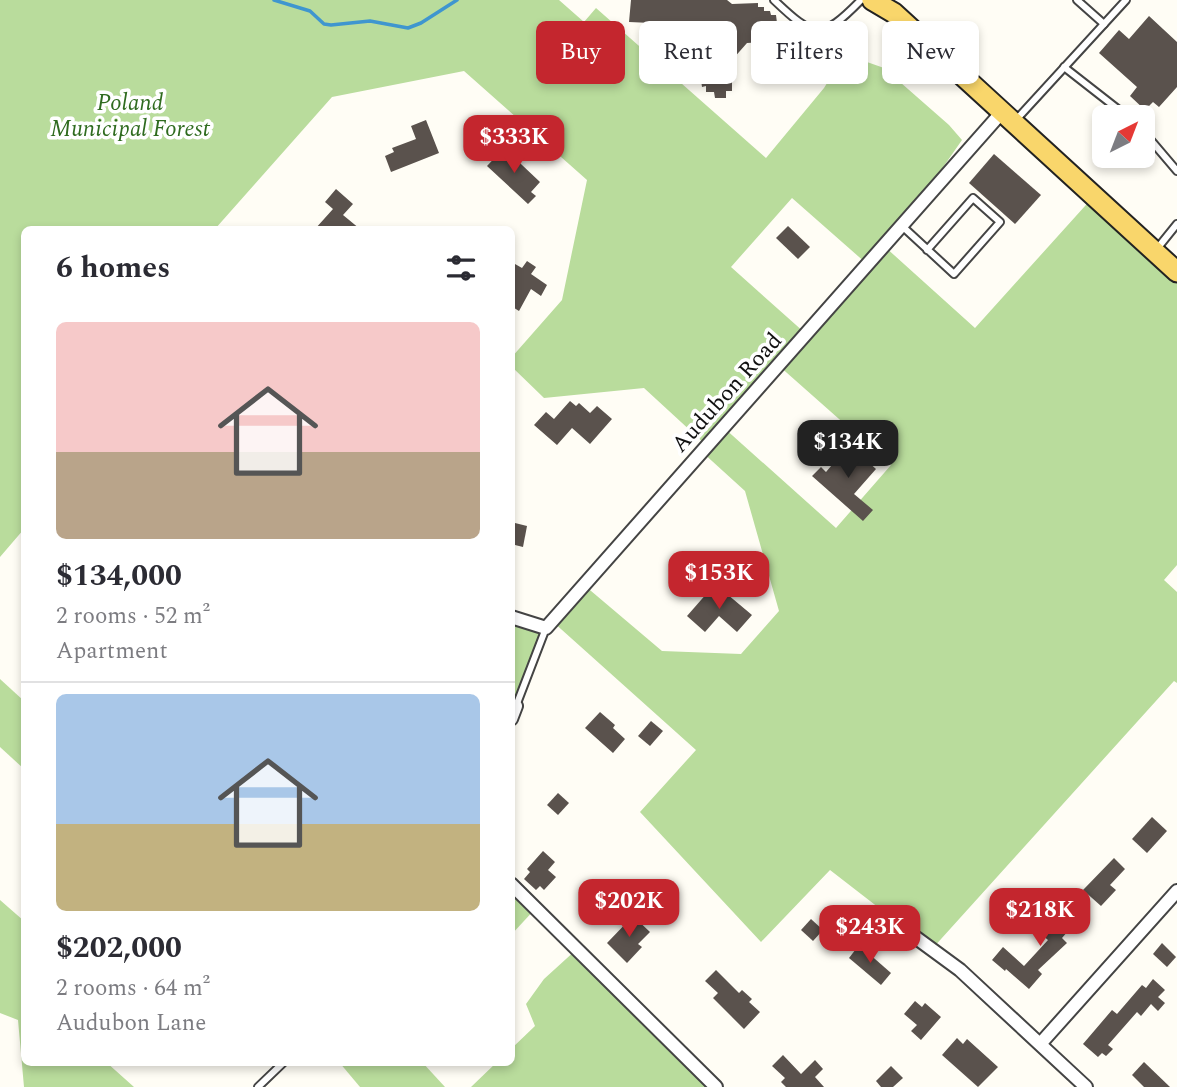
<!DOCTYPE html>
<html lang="en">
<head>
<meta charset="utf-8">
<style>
  :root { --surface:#fff; --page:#f7f7f7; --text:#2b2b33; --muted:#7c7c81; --line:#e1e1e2; --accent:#c4262e }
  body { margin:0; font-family:Spectral,serif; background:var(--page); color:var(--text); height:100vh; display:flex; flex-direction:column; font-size:26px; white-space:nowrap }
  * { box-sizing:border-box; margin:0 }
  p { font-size:23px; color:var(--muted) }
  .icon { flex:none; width:38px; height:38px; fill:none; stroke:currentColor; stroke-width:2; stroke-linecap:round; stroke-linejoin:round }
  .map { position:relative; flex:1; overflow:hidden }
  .details { position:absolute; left:21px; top:226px; width:494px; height:840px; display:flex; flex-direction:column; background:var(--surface); border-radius:10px; box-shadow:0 4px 10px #0003 }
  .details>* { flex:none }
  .guide { position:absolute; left:536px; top:21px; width:536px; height:63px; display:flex; gap:14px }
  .needle { width:46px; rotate:42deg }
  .fabs { position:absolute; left:1092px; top:105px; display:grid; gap:14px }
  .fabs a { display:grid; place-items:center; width:63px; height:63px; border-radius:10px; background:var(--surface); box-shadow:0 4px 10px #0003; font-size:35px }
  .price { position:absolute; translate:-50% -60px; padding:0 16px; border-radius:14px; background:var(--accent); color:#fff; font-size:23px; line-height:46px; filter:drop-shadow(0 2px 4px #0008) }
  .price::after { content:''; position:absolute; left:50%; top:42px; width:21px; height:16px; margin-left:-10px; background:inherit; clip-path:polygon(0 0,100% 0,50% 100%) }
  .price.current { background:#222; color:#fff }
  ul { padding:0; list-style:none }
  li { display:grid; align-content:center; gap:14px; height:371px; padding:0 35px }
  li+li { border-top:2px solid var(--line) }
  li span { display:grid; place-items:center; height:217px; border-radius:10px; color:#555 }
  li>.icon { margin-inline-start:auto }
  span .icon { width:126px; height:126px; fill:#fffc; stroke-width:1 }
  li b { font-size:30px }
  h2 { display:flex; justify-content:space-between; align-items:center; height:84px; padding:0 35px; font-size:30px }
  .chip { padding:0 24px; border-radius:10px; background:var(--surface); box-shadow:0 4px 10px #0003; font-size:24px; line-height:63px }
  .chip.current { background:var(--accent); color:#fff }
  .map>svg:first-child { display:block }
  .forest { fill:#b9dc9c; fill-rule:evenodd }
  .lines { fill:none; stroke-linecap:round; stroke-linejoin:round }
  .stream { stroke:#3f96cf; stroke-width:3.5 }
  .building { fill:#5a524d }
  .service-casing { stroke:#444; stroke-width:10 }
  .minor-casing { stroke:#444; stroke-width:16 }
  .primary-casing { stroke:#222; stroke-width:23 }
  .service { stroke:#fff; stroke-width:6 }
  .minor { stroke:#fff; stroke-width:12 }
  .primary { stroke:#f9d66b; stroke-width:19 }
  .labels { text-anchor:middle; stroke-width:7; stroke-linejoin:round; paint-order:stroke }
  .park-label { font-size:23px; font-style:italic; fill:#2f6b1f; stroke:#fff }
  .street-label { font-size:23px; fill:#111; stroke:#fff }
</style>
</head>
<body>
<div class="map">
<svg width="1177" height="1087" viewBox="0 0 1177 1087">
  <rect width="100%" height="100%" fill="#fffdf5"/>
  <g class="forest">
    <path d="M0,0H559L584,22L596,8L766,158L824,88L837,67L850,56L884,68L949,125L962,140L902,226L884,246L975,328L1094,196L1177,272V565L1164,580L1177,592V683L1174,681L932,949L830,870L761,942L640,812L696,750L552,621L584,585L662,651L741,654L779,611L745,491L701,451L706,445L644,388L544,398L511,366V358L562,300L587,180L464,71L332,97L215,229H24V529L0,557ZM792,198L867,264L805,333L731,267ZM778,365L891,465L836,528L723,427Z"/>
    <polygon points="511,617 546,628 516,706 511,704"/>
    <polygon points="0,679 24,701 24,769 0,747"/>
    <polygon points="511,884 536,908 511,935"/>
    <polygon points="0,900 24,921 24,1062 106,1062 134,1087 24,1087 18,1020 0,1013"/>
    <polygon points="577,949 716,1087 471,1087 497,1062 511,1062 511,1049 535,1026 526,1004 544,979"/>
    <polygon points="339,1062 422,1062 445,1087 360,1087"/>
  </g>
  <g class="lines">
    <polyline class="stream" points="274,0 310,11 324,24 331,25 370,21 408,28 421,23 457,0"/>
  </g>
  <g class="building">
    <polygon points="631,0 727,0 732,4 758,3 758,7 764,7 764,11 770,11 771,15 776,15 777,23 783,23 784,34 777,35 778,41 747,43 732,60 732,91 726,91 726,98 715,98 714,92 706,92 706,86 702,87 701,80 697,80 694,42 691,42 690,35 681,26 674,26 674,24 629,22"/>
    <polygon points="1149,16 1177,42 1177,87 1159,107 1153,102 1145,110 1130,96 1137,87 1099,53 1119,30 1129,39"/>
    <polygon points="426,120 439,153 391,172 385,156 394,152 392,148 416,139 411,126"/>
    <polygon points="504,148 540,182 531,192 536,196 528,204 487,166"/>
    <polygon points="994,154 1041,195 1015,224 969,183"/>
    <polygon points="336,189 353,204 343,215 360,229 315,229 333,209 325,202"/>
    <polygon points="788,226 810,247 798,259 776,238"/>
    <polygon points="527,261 536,267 531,274 547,285 541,296 531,289 519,311 511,306 511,271 515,264 522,268"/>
    <polygon points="570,401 576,406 579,403 590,413 597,406 612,419 590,444 572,428 557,445 534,425 546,412 554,419"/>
    <polygon points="849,445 876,469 854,494 873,510 863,521 812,476 821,467 826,472"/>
    <polygon points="511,522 527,526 523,547 511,544"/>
    <polygon points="715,584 752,615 737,632 719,616 705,632 687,616"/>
    <polygon points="600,712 615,725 613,728 625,739 613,753 585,728"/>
    <polygon points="651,721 663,731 650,746 638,736"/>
    <polygon points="558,793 569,803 558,815 547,805"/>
    <polygon points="1152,817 1167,831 1147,853 1132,839"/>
    <polygon points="543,851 555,862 548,870 556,877 544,890 540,886 536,890 524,879 530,872 527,869"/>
    <polygon points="1114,858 1125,869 1110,885 1116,890 1101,906 1083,890"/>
    <polygon points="633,887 644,897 631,911 621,900"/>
    <polygon points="1069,905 1081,916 1062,938 1067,943 1038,970 1042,974 1029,989 1006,969 1005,971 992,960 1003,947 1024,966 1048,940 1042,935 1052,924 1045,917 1051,909 1059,916"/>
    <polygon points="633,916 650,932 638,944 642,947 627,963 607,943"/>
    <polygon points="811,919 823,930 813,941 801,930"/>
    <polygon points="1162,943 1176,957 1167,967 1153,954"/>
    <polygon points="859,945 891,973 881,985 849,958"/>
    <polygon points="716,970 739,993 742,990 752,999 749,1002 760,1012 744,1029 713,998 718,993 705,981"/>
    <polygon points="1153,979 1165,990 1158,997 1165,1003 1158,1011 1151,1004 1141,1016 1137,1012 1108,1045 1113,1049 1106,1056 1102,1053 1098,1057 1083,1044 1112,1010 1117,1014 1142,985 1146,988"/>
    <polygon points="915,1001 922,1007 925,1003 941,1017 921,1040 911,1031 917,1025 904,1014"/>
    <polygon points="957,1038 963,1044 967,1039 998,1067 978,1087 942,1055"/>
    <polygon points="783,1055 801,1074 815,1060 823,1069 815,1077 824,1087 786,1087 781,1082 785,1078 772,1066"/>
    <polygon points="1144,1062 1170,1087 1144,1087 1132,1075"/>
    <polygon points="891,1066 903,1078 893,1087 881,1087 876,1081"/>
  </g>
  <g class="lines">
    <g class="service-casing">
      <g id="service">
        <path d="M774,0C814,38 821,41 861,0"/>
        <polyline points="1077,0 1104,24"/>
        <polyline points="1064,67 1128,117"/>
        <polyline points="1015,121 1126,0"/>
        <polyline points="1143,131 1177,171"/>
        <polyline points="902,226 954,274 1000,222 973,198 927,250"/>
        <polyline points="1156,250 1177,224"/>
        <polyline points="516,706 546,628"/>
        <polyline points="258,1087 284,1062"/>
      </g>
    </g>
    <g class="minor-casing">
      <g id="minor">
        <polyline points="511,617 546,628 1002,112"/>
        <polyline points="511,719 516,706"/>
        <polyline points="511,884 716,1087"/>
        <polyline points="900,926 960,970 1086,1087"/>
        <polyline points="1041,1043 1177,891"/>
      </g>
    </g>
    <g class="primary-casing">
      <polyline id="primary" points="872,0 894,13 1177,272"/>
    </g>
    <use href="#service" class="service"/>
    <use href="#minor" class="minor"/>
    <use href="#primary" class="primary"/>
  </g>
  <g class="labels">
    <g class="park-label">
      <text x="130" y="110">Poland<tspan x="130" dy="26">Municipal Forest</tspan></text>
    </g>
    <g class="street-label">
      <text transform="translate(726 392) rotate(-48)" y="8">Audubon Road</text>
    </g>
  </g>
</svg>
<div class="fabs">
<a><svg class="needle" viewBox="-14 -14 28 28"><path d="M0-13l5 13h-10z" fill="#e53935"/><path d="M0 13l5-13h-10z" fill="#7c7c81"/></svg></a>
</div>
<b class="price" style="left:514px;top:175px">$333K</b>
<b class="price current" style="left:848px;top:480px">$134K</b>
<b class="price" style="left:719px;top:611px">$153K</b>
<b class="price" style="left:629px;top:939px">$202K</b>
<b class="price" style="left:1040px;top:948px">$218K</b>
<b class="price" style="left:870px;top:965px">$243K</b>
<div class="guide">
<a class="chip current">Buy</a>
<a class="chip">Rent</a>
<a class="chip">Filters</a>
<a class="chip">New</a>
</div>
<section class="details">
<h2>6 homes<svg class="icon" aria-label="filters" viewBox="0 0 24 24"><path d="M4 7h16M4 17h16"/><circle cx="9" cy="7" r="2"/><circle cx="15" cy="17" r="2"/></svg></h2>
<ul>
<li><span style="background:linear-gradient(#f6c9c9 60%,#b9a48a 0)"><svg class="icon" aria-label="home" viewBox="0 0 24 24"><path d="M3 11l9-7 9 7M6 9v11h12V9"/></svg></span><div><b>$134,000</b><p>2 rooms · 52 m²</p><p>Apartment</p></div></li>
<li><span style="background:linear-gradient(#a9c7e8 60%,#c2b280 0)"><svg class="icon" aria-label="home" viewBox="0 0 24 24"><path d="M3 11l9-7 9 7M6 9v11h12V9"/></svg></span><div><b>$202,000</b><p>2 rooms · 64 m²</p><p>Audubon Lane</p></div></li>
</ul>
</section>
</div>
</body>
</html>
